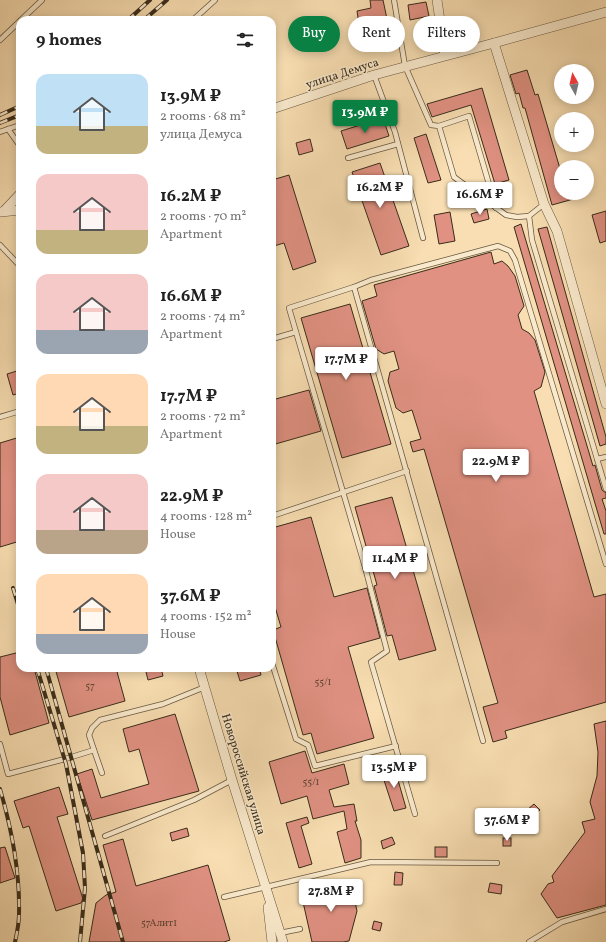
<!DOCTYPE html>
<html lang="en">
<head>
<meta charset="utf-8">
<style>
  :root { --surface:#fff; --page:#f6f6f6; --text:#222; --muted:#767676; --accent:#0b8043 }
  body { margin:0; font-family:Vollkorn,serif; background:var(--page); color:var(--text); height:100vh; display:flex; flex-direction:column; font-size:15px; white-space:nowrap }
  * { box-sizing:border-box; margin:0 }
  p { font-size:13px; color:var(--muted) }
  .icon { flex:none; width:22px; height:22px; fill:none; stroke:currentColor; stroke-width:2; stroke-linecap:round; stroke-linejoin:round }
  .map { position:relative; flex:1; overflow:hidden }
  .sheet { position:absolute; left:16px; top:16px; width:260px; height:656px; display:flex; flex-direction:column; background:var(--surface); border-radius:12px; box-shadow:0 2px 10px #0003 }
  .sheet>* { flex:none }
  .hud { position:absolute; left:288px; top:16px; width:258px; height:36px; display:flex; gap:8px }
  .needle { width:26px; rotate:352deg }
  .fabs { position:absolute; left:554px; top:64px; display:grid; gap:8px }
  .fabs a { display:grid; place-items:center; width:40px; height:40px; border-radius:50%; background:var(--surface); box-shadow:0 2px 10px #0003; font-size:20px }
  .price { position:absolute; translate:-50% -34px; padding:0 9px; border-radius:4px; background:#fff; color:#222; font-size:13px; line-height:26px; filter:drop-shadow(0 1px 2px #0008) }
  .price::after { content:''; position:absolute; left:50%; top:24px; width:12px; height:9px; margin-left:-6px; background:inherit; clip-path:polygon(0 0,100% 0,50% 100%) }
  .price.on { background:var(--accent); color:#fff }
  ul { padding:0; list-style:none }
  li { display:flex; align-items:center; gap:12px; height:100px; padding:0 20px }
  li span { display:grid; place-items:center; flex:none; width:112px; height:80px; border-radius:12px; color:#555 }
  li>.icon { margin-inline-start:auto }
  span .icon { width:48px; height:48px; fill:#fffc; stroke-width:1 }
  li b { font-size:17px }
  h2 { display:flex; justify-content:space-between; align-items:center; height:48px; padding:0 20px; font-size:17px }
  .tag { padding:0 14px; border-radius:18px; background:var(--surface); box-shadow:0 2px 10px #0003; font-size:14px; line-height:36px }
  .tag.on { background:var(--accent); color:#fff }
  .map>svg:first-child { display:block }
  .building { fill:#e09182; stroke:#382c1a }
  .lines { fill:none; stroke-linecap:round; stroke-linejoin:round }
  .service-casing { stroke:#685840; stroke-width:6 }
  .minor-casing { stroke:#685840; stroke-width:10 }
  .service { stroke:#faeacd; stroke-width:4.5 }
  .minor { stroke:#faeacd; stroke-width:9 }
  .rail-casing { stroke:#382c1a; stroke-width:4 }
  .rail { stroke:#faeacd; stroke-width:2.5; stroke-dasharray:8; stroke-linecap:butt }
  .labels { text-anchor:middle; stroke-width:3; stroke-linejoin:round; paint-order:stroke }
  .number-label { font-size:10px; fill:#624534 }
  .street-label { font-size:12px; fill:#382c1a; stroke:#faeacd }
</style>
</head>
<body>
<div class="map">
<svg width="606" height="942" viewBox="0 0 606 942">
  <rect width="100%" height="100%" fill="#f8deb2"/>
  <filter id="stains"><feTurbulence type="fractalNoise" baseFrequency=".005" numOctaves="4"/><feColorMatrix values="0 0 0 0 .2 0 0 0 0 .09 0 0 0 0 .02 0 0 0 .5 -.17"/></filter>
  <radialGradient id="worn" r=".72"><stop offset=".6" stop-color="#630" stop-opacity="0"/><stop offset="1" stop-color="#630" stop-opacity=".3"/></radialGradient>
  <g class="building">
    <polygon points="370,0 383,0 387,19 359,24 357,11 371,8"/>
    <polygon points="426,2 429,16 410,20 408,5"/>
    <polygon points="379,32 381,39 363,44 361,37"/>
    <polygon points="527,70 535,95 538,94 561,172 561,193 575,193 577,198 552,205 525,108 523,108 519,93 516,94 510,75"/>
    <polygon points="482,88 509,180 495,184 471,105 432,117 427,104"/>
    <polygon points="383,118 389,136 347,149 341,131"/>
    <polygon points="426,134 441,180 428,183 414,138"/>
    <polygon points="310,139 313,151 299,155 296,143"/>
    <polygon points="380,163 409,246 381,255 352,172"/>
    <polygon points="289,175 316,262 293,270 284,243 274,246 272,240 272,180"/>
    <polygon points="487,209 489,219 474,223 471,214"/>
    <polygon points="606,211 606,241 600,243 592,215"/>
    <polygon points="450,212 455,241 439,244 434,215"/>
    <polygon points="521,224 593,466 595,465 602,490 606,493 606,498 602,499 606,511 606,534 604,534 514,227"/>
    <polygon points="547,227 606,437 606,444 600,446 538,229"/>
    <polygon points="491,252 494,264 502,261 508,266 515,276 524,306 518,315 522,329 529,333 535,340 545,372 541,387 534,391 594,597 606,594 606,702 505,731 507,738 493,742 483,707 498,703 424,449 413,452 410,442 421,439 412,410 403,413 396,408 388,381 390,372 399,369 394,351 384,354 376,349 362,301 377,296 374,285"/>
    <polygon points="350,304 391,444 342,458 301,318"/>
    <polygon points="20,370 20,393 13,395 7,374"/>
    <polygon points="309,390 321,431 272,445 272,400"/>
    <polygon points="20,437 20,541 0,547 0,443"/>
    <polygon points="392,497 436,650 399,660 392,635 387,636 374,586 377,585 355,507"/>
    <polygon points="311,517 334,597 367,588 380,638 348,647 374,738 317,754 311,733 303,735 273,630 281,627 272,597 272,528"/>
    <polygon points="20,652 20,668 34,668 49,723 10,735 0,697 0,657"/>
    <polygon points="55,668 116,668 125,701 69,717"/>
    <polygon points="145,668 161,668 163,676 148,680"/>
    <polygon points="236,668 259,668 261,675 240,681"/>
    <polygon points="175,714 199,791 92,820 77,774 92,769 101,798 149,784 139,749 129,752 123,729"/>
    <polygon points="606,721 606,905 557,918 541,894 548,884 554,882 552,876 585,832 582,822 595,819 590,802 597,776 598,752 594,724"/>
    <polygon points="305,751 312,773 344,764 349,784 329,790 334,807 354,804 357,821 355,821 361,840 361,858 345,863 337,832 347,829 344,811 313,819 307,796 281,804 269,762"/>
    <polygon points="394,766 406,808 394,811 382,774 387,772 385,768"/>
    <polygon points="59,787 68,814 57,817 83,899 81,903 56,911 29,826 23,828 14,801"/>
    <polygon points="534,804 540,810 533,816 527,810"/>
    <polygon points="307,817 309,823 301,826 312,864 299,868 286,823"/>
    <polygon points="187,828 189,836 172,841 170,833"/>
    <polygon points="392,837 395,844 383,849 381,841"/>
    <rect x="503" y="838" width="8" height="8"/>
    <polygon points="123,839 136,886 208,865 230,940 224,942 89,942 96,903 106,895 116,892 103,845"/>
    <polygon points="5,847 15,878 0,883 0,848"/>
    <rect x="435" y="847" width="12" height="10"/>
    <polygon points="395,872 403,873 402,885 394,885"/>
    <polygon points="351,883 357,911 349,941 343,942 312,942 301,893"/>
    <polygon points="490,883 502,885 501,894 488,892"/>
    <polygon points="374,921 382,923 380,931 372,929"/>
  </g>
  <g class="lines">
    <g class="service-casing">
      <g id="service">
        <polyline points="394,0 405,66 431,125 439,126 454,177 506,215 517,217 529,216"/>
        <polyline points="21,20 42,0"/>
        <polyline points="193,20 215,0"/>
        <polyline points="0,40 20,21"/>
        <polyline points="374,75 395,132 423,238"/>
        <polyline points="439,126 469,116 496,208"/>
        <polyline points="8,129 20,146"/>
        <polyline points="0,132 20,125"/>
        <polyline points="348,158 398,144"/>
        <polyline points="544,204 529,216 532,240 606,489"/>
        <polyline points="0,245 20,266"/>
        <polyline points="354,287 483,741"/>
        <polyline points="296,332 365,567 387,651 371,662 415,814"/>
        <polyline points="272,339 296,332 289,308 354,287 371,280 498,246 510,251 515,260 606,564"/>
        <polyline points="0,417 20,411"/>
        <polyline points="597,459 606,457"/>
        <polyline points="272,516 407,471"/>
        <polyline points="272,663 296,739 308,745 315,766 396,746"/>
        <polyline points="0,744 8,774 65,759 94,750 102,773"/>
        <polyline points="94,750 89,735 92,728 100,720 163,704 205,687"/>
        <polyline points="105,836 194,800 232,780"/>
        <polyline points="224,897 371,862 497,863"/>
        <polyline points="280,933 300,929"/>
        <polyline points="529,942 562,922 606,909"/>
      </g>
    </g>
    <g class="minor-casing">
      <g id="minor">
        <polyline points="437,0 445,55"/>
        <polyline points="494,43 544,204 557,231 606,404"/>
        <polyline points="272,109 374,75 494,43 606,12"/>
        <polyline points="4,211 20,194"/>
        <polyline points="1,212 20,210"/>
        <polyline points="199,668 232,780 283,942"/>
        <polyline points="268,907 272,942"/>
      </g>
    </g>
    <use href="#service" class="service"/>
    <use href="#minor" class="minor"/>
    <g class="rail-casing">
      <g id="rail">
        <polyline points="128,20 150,0"/>
        <polyline points="144,20 167,0"/>
        <polyline points="0,115 20,106"/>
        <polyline points="0,123 20,115"/>
        <polyline points="13,588 20,611"/>
        <polyline points="37,668 66,764 83,853 85,888 80,942"/>
        <polyline points="46,668 123,942"/>
        <path d="M0,789C12,830 20,872 19,914C19,923 17,933 15,942"/>
      </g>
    </g>
    <use href="#rail" class="rail"/>
  </g>
  <g class="labels">
    <g class="number-label">
      <text x="323" y="685">55/1</text>
      <text x="90" y="689">57</text>
      <text x="311" y="785">55/1</text>
      <text x="159" y="926">57Алит1</text>
    </g>
    <g class="street-label">
      <text transform="translate(342 73) rotate(-18)" y="4">улица Демуса</text>
      <text transform="translate(244 774) rotate(73)" y="4">Новороссийская улица</text>
    </g>
  </g>
  <rect width="100%" height="100%" filter="url(#stains)"/>
  <rect width="100%" height="100%" fill="url(#worn)"/>
</svg>
<div class="fabs">
<a><svg class="needle" viewBox="-14 -14 28 28"><path d="M0-13l5 13h-10z" fill="#e53935"/><path d="M0 13l5-13h-10z" fill="#767676"/></svg></a>
<a>+</a>
<a>−</a>
</div>
<b class="price on" style="left:365px;top:134px">13.9M ₽</b>
<b class="price" style="left:380px;top:209px">16.2M ₽</b>
<b class="price" style="left:480px;top:216px">16.6M ₽</b>
<b class="price" style="left:346px;top:381px">17.7M ₽</b>
<b class="price" style="left:496px;top:483px">22.9M ₽</b>
<b class="price" style="left:395px;top:580px">11.4M ₽</b>
<b class="price" style="left:394px;top:789px">13.5M ₽</b>
<b class="price" style="left:507px;top:842px">37.6M ₽</b>
<b class="price" style="left:331px;top:913px">27.8M ₽</b>
<div class="hud">
<a class="tag on">Buy</a>
<a class="tag">Rent</a>
<a class="tag">Filters</a>
</div>
<section class="sheet">
<h2>9 homes<svg class="icon" aria-label="filters" viewBox="0 0 24 24"><path d="M4 7h16M4 17h16"/><circle cx="9" cy="7" r="2"/><circle cx="15" cy="17" r="2"/></svg></h2>
<ul>
<li><span style="background:linear-gradient(#bfe0f5 65%,#c2b280 0)"><svg class="icon" aria-label="home" viewBox="0 0 24 24"><path d="M3 11l9-7 9 7M6 9v11h12V9"/></svg></span><div><b>13.9M ₽</b><p>2 rooms · 68 m²</p><p>улица Демуса</p></div></li>
<li><span style="background:linear-gradient(#f6c9c9 70%,#c2b280 0)"><svg class="icon" aria-label="home" viewBox="0 0 24 24"><path d="M3 11l9-7 9 7M6 9v11h12V9"/></svg></span><div><b>16.2M ₽</b><p>2 rooms · 70 m²</p><p>Apartment</p></div></li>
<li><span style="background:linear-gradient(#f6c9c9 70%,#9aa5b1 0)"><svg class="icon" aria-label="home" viewBox="0 0 24 24"><path d="M3 11l9-7 9 7M6 9v11h12V9"/></svg></span><div><b>16.6M ₽</b><p>2 rooms · 74 m²</p><p>Apartment</p></div></li>
<li><span style="background:linear-gradient(#ffd9b3 65%,#c2b280 0)"><svg class="icon" aria-label="home" viewBox="0 0 24 24"><path d="M3 11l9-7 9 7M6 9v11h12V9"/></svg></span><div><b>17.7M ₽</b><p>2 rooms · 72 m²</p><p>Apartment</p></div></li>
<li><span style="background:linear-gradient(#f6c9c9 70%,#b9a48a 0)"><svg class="icon" aria-label="home" viewBox="0 0 24 24"><path d="M3 11l9-7 9 7M6 9v11h12V9"/></svg></span><div><b>22.9M ₽</b><p>4 rooms · 128 m²</p><p>House</p></div></li>
<li><span style="background:linear-gradient(#ffd9b3 75%,#9aa5b1 0)"><svg class="icon" aria-label="home" viewBox="0 0 24 24"><path d="M3 11l9-7 9 7M6 9v11h12V9"/></svg></span><div><b>37.6M ₽</b><p>4 rooms · 152 m²</p><p>House</p></div></li>
</ul>
</section>
</div>
</body>
</html>
